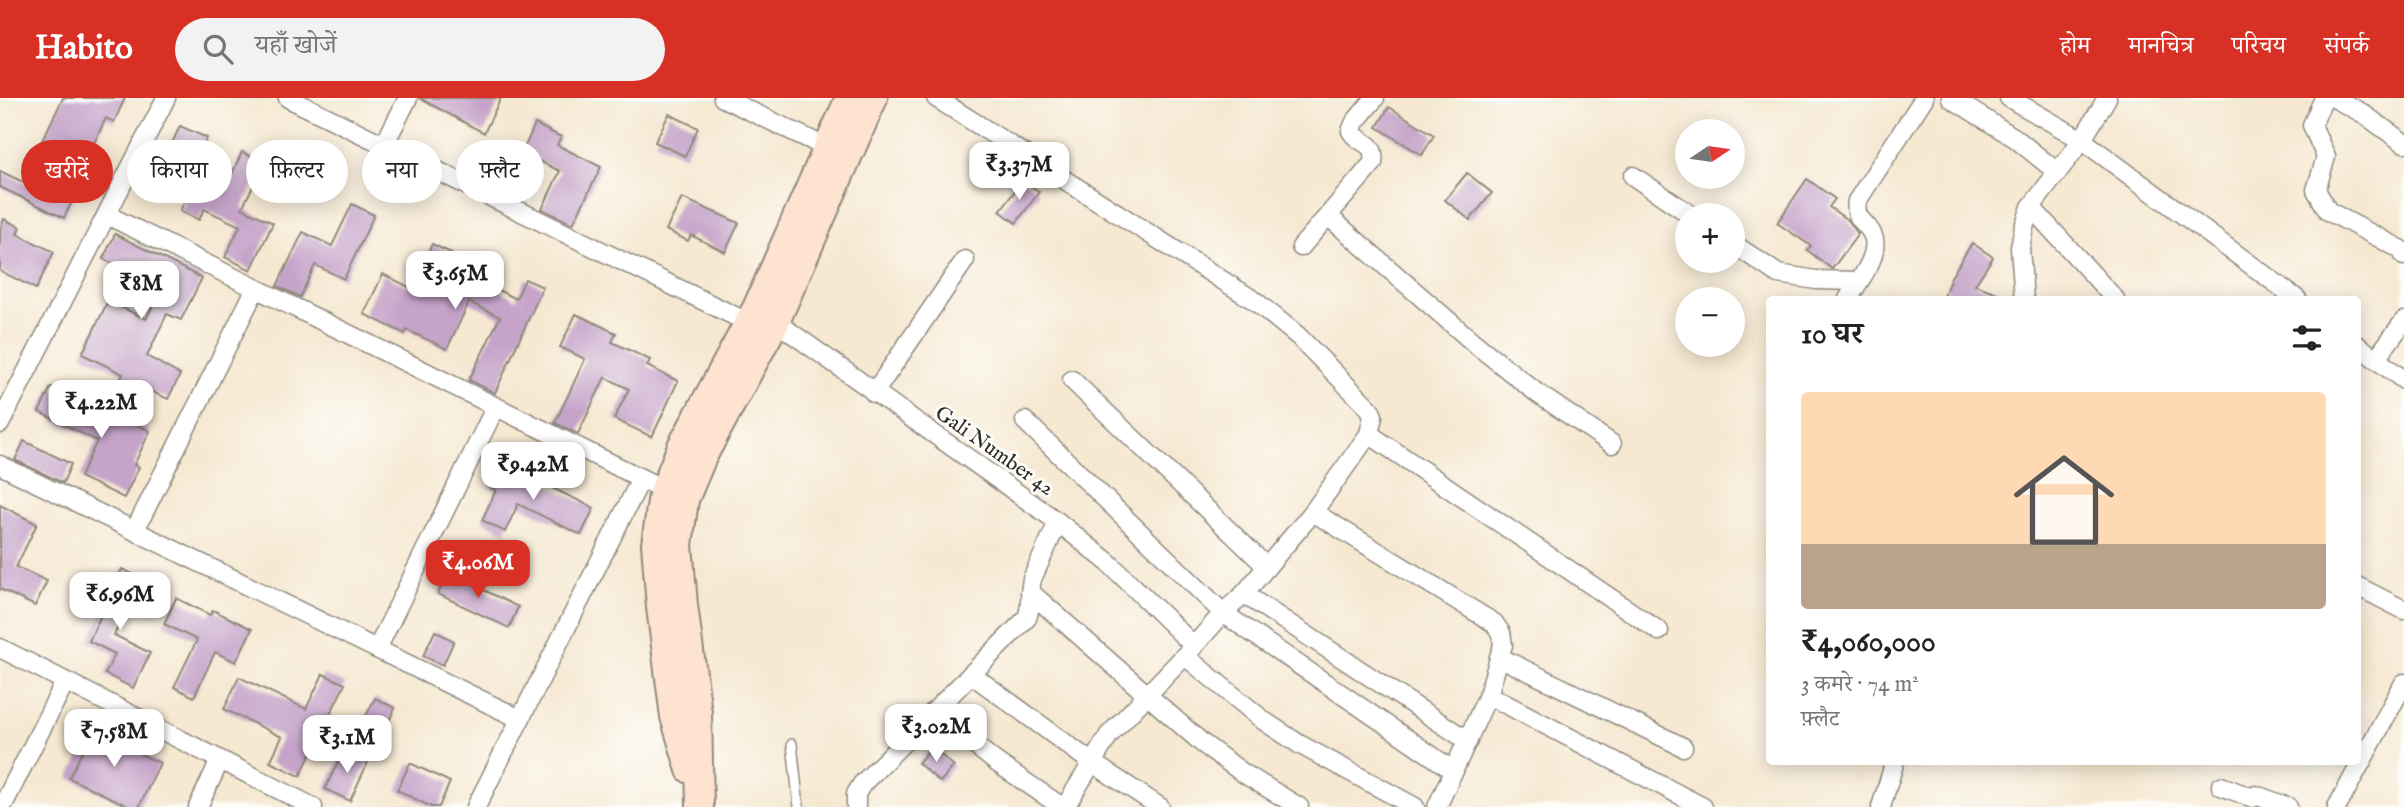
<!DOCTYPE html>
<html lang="hi">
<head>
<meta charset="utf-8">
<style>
  :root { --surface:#fff; --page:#f2f2f2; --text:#222; --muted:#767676; --accent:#d93025 }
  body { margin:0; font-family:"IM FELL English","Noto Serif Devanagari",serif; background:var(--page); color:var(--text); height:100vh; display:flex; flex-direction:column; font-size:26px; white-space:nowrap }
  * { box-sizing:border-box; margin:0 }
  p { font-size:23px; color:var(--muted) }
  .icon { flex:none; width:38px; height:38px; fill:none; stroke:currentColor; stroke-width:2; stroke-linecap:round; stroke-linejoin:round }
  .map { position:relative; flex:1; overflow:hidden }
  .drawer { position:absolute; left:1766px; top:198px; width:595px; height:469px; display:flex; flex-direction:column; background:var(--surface); border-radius:7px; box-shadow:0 4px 18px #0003 }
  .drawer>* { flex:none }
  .guide { position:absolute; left:21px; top:42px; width:665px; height:63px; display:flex; gap:14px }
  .needle { width:46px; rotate:77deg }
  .controls { position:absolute; left:1675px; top:21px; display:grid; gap:14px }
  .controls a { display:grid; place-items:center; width:70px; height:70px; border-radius:50%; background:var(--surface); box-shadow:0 4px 18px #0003; font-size:35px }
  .price { position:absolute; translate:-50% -60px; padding:0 16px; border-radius:14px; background:#fff; color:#222; font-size:23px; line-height:46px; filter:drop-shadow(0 2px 4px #0008) }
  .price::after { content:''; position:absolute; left:50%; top:42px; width:21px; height:16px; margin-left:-10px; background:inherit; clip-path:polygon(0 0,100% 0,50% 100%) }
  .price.selected { background:var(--accent); color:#fff }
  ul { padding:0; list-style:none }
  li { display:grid; align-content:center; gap:14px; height:371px; padding:0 35px }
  li span { display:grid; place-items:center; height:217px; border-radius:7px; color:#555 }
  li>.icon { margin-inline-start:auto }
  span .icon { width:126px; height:126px; fill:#fffc; stroke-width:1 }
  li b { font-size:30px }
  h2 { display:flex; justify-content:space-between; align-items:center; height:84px; padding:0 35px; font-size:30px }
  .tag { padding:0 24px; border-radius:32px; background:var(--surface); box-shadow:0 4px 18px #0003; font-size:24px; line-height:63px }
  .tag.selected { background:var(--accent); color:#fff }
  header { display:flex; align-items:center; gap:42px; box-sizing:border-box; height:98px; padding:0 35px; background:var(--accent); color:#fff }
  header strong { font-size:33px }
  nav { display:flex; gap:38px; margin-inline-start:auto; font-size:24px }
  .search { width:490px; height:63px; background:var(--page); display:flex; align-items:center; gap:18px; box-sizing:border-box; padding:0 24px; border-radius:38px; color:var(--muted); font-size:26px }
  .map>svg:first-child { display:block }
  .building { fill:#c6a4ca }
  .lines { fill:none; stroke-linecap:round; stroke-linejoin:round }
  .lane-casing { stroke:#908a7e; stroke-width:12 }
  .street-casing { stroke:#908a7e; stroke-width:21 }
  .secondary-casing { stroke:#908a7e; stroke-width:30 }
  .lane { stroke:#fff; stroke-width:9 }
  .street { stroke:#fff; stroke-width:18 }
  .secondary { stroke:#fee3d1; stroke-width:26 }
  .labels { text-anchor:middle; stroke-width:6; stroke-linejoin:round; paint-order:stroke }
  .street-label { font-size:21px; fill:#2b2b2b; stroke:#fdfcf7 }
</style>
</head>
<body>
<header>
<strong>Habito</strong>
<div class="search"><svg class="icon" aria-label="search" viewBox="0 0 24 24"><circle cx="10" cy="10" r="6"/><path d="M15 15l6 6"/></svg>यहाँ खोजें</div>
<nav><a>होम</a><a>मानचित्र</a><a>परिचय</a><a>संपर्क</a></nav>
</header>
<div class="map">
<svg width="2404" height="709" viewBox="0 0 2404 709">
  <rect width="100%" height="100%" fill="#fdfcf7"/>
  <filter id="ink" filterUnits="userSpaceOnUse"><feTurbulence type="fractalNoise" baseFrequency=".0143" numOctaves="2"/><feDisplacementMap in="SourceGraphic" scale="14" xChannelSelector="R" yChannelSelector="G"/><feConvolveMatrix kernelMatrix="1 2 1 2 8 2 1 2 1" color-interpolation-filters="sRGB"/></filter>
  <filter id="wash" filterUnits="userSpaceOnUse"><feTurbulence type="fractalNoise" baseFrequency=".00686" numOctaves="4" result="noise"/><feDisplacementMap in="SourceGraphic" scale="28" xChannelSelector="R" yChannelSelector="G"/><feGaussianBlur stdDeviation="1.57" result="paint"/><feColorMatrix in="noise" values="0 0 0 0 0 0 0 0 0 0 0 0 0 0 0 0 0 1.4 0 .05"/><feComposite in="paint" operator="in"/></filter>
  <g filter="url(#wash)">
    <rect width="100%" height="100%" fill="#f6e8d1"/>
    <g id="blocks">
      <g class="building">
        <polygon points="63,0 125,0 114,24 106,20 84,66 41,45"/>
        <polygon points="419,0 501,0 484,35"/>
        <polygon points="1389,9 1434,37 1422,57 1377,29"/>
        <polygon points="669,16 698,30 685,58 655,44"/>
        <polygon points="535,26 561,39 557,47 601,69 573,126 542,111 560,73 522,55"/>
        <polygon points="180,28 207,40 189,76 224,93 242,54 265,65 271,52 292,62 279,90 257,80 242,110 273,125 251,172 225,159 240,128 204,111 199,122 180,113 185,102 148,84 159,62 163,64"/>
        <polygon points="0,73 25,85 29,77 74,99 64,120 0,89"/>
        <polygon points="1467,75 1492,95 1470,122 1445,102"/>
        <polygon points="1807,81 1835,101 1829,109 1849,123 1858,136 1832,171 1807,152 1811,148 1777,125"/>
        <polygon points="1023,82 1039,94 1016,125 1000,113"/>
        <polygon points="682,100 739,125 725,154 691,137 688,143 666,132"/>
        <polygon points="352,106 374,117 344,181 315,167 300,199 277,188 303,134 332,148"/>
        <polygon points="4,121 20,129 17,136 54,154 36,191 0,173 0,130"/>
        <polygon points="115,136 202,180 181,222 167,216 147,258 180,277 168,301 146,291 142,298 118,287 123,276 82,256 108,203 146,221 162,189 103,161"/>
        <polygon points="1972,145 1993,159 1975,187 2009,199 2009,201 1943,201 1951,179"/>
        <polygon points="432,146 451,155 446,166 516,201 525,181 543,189 495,295 469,282 500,219 469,204 447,251 407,232 405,236 364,216 383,176 411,190"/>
        <polygon points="576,216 616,235 612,244 650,262 647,268 678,283 652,339 614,321 629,291 605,279 578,336 555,325 585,261 560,249"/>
        <polygon points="51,289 106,315 107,312 150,333 134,367 139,369 124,400 80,379 97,343 39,314"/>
        <polygon points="24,343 71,366 63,385 15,362"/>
        <polygon points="500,365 594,410 581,437 518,406 505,434 482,422 496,392 489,389"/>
        <polygon points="0,407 37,426 16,469 47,483 35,508 0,491"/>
        <polygon points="122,471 143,481 114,537 150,555 133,590 105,576 115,556 89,543"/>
        <polygon points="448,474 518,509 509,530 438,496"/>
        <polygon points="176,500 210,517 213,512 252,531 236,564 215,554 194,599 174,589 197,542 164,526"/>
        <polygon points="435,533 454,543 443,567 423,558"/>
        <polygon points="323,576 345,586 300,678 270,664 282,639 224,611 239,579 306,611"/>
        <polygon points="375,600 395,610 385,632 364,622"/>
        <polygon points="95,628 123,642 120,647 160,665 139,709 130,709 69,680"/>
        <polygon points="932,649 954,668 940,684 918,665"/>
        <polygon points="345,650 369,662 350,703 325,691"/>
        <polygon points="410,665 450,684 439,709 431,709 397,692"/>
      </g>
    </g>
  </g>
  <g filter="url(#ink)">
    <use href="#blocks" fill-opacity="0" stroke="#908a7e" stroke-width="2"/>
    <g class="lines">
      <g class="lane-casing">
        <polyline id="lane" points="792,646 799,709"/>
      </g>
      <g class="street-casing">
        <g id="street">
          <polyline points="288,0 749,225"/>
          <polyline points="723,0 836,54"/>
          <polyline points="936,0 1255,203 1298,238 1370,311 1373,318 1369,336 1313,414 1244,496 1223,515 1194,548 1109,637 1065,709"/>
          <polyline points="1951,0 2015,40 2057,74"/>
          <polyline points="2009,0 2082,42 2297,201"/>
          <polyline points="2324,0 2312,27 2326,59 2316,92 2328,113 2402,152 2404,158"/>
          <polyline points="2334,0 2362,15 2404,45"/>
          <polyline points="384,47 408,0"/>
          <polyline points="1633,78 1691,117"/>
          <polyline points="2031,109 2115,201"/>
          <polyline points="107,117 663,391"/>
          <polyline points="1328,118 1473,244 1537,295 1612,346"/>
          <polyline points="1732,145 1778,176 1816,182 1858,183"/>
          <path d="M1301,149L1373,65C1376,42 1360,48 1351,33L1355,24L1375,0"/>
          <path d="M1848,201C1857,185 1878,161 1874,141C1870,124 1853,124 1857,103L1924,0"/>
          <polyline points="2024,201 2020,150 2024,129 2031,109 2082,42 2107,0"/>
          <polyline points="769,219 1058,424 1109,465 1194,548"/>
          <polyline points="2357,247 2404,282"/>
          <polyline points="2376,261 2404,223"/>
          <polyline points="1072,282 1267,469"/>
          <polyline points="874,295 965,162"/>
          <polyline points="1025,323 1223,515 1454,673"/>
          <polyline points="0,326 166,0"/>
          <polyline points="1369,336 1659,533"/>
          <polyline points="0,367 520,621"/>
          <polyline points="1313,414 1494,525 1501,535 1503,547 1488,597 1437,709"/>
          <polyline points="135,432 255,192"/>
          <polyline points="2357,488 2404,512"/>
          <polyline points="1030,494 1202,645 1243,675 1299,709"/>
          <polyline points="1244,496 1468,643"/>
          <polyline points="0,550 313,709"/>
          <polyline points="377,551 495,310"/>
          <polyline points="1185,558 1264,623 1299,646 1415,709"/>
          <polyline points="1499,559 1683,649"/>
          <polyline points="971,576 1091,664 1160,709"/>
          <polyline points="1488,597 1703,709"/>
          <polyline points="933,614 996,664 1062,709"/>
          <polyline points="2221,688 2253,700 2256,697 2288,709"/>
          <polyline points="2,709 65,584"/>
          <polyline points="198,709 220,662"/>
          <polyline points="476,709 641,381"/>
          <path d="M856,709V696L862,686L1027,520C1032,508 1029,494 1032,481L1058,424"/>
          <polyline points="1881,709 1895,663"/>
          <polyline points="2337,709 2404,585"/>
        </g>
      </g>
      <g class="secondary-casing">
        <g id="secondary">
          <polyline points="690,672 674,619 660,509 655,446 662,396 681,348 756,210 849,0"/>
          <polyline points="700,709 698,615 684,507 679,447 685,402 703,359 776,224 874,0"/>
        </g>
      </g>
      <use href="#lane" class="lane"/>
      <use href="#street" class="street"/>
      <use href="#secondary" class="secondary"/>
    </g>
  </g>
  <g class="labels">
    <g class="street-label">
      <text transform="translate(995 352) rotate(35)" y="7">Gali Number 42</text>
    </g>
  </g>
</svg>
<div class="controls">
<a><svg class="needle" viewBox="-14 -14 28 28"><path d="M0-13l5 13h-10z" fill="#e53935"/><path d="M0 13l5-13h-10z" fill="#767676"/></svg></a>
<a>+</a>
<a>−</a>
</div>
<b class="price" style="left:1019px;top:104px">₹3.37M</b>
<b class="price" style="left:455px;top:213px">₹3.65M</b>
<b class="price" style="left:141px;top:223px">₹8M</b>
<b class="price" style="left:101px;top:342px">₹4.22M</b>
<b class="price" style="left:533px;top:404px">₹9.42M</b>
<b class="price selected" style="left:478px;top:502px">₹4.06M</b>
<b class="price" style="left:120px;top:534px">₹6.96M</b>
<b class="price" style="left:936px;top:666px">₹3.02M</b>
<b class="price" style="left:114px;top:671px">₹7.58M</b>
<b class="price" style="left:347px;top:677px">₹3.1M</b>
<div class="guide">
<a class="tag selected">खरीदें</a>
<a class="tag">किराया</a>
<a class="tag">फ़िल्टर</a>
<a class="tag">नया</a>
<a class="tag">फ़्लैट</a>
</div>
<section class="drawer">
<h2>10 घर<svg class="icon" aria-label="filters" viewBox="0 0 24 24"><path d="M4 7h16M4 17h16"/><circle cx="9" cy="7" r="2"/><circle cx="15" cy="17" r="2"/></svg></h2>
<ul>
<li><span style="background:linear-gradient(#ffd9b3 70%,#b9a48a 0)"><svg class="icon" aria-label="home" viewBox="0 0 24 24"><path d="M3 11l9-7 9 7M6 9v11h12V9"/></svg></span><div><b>₹4,060,000</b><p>3 कमरे · 74 m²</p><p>फ़्लैट</p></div></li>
</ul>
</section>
</div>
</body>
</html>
